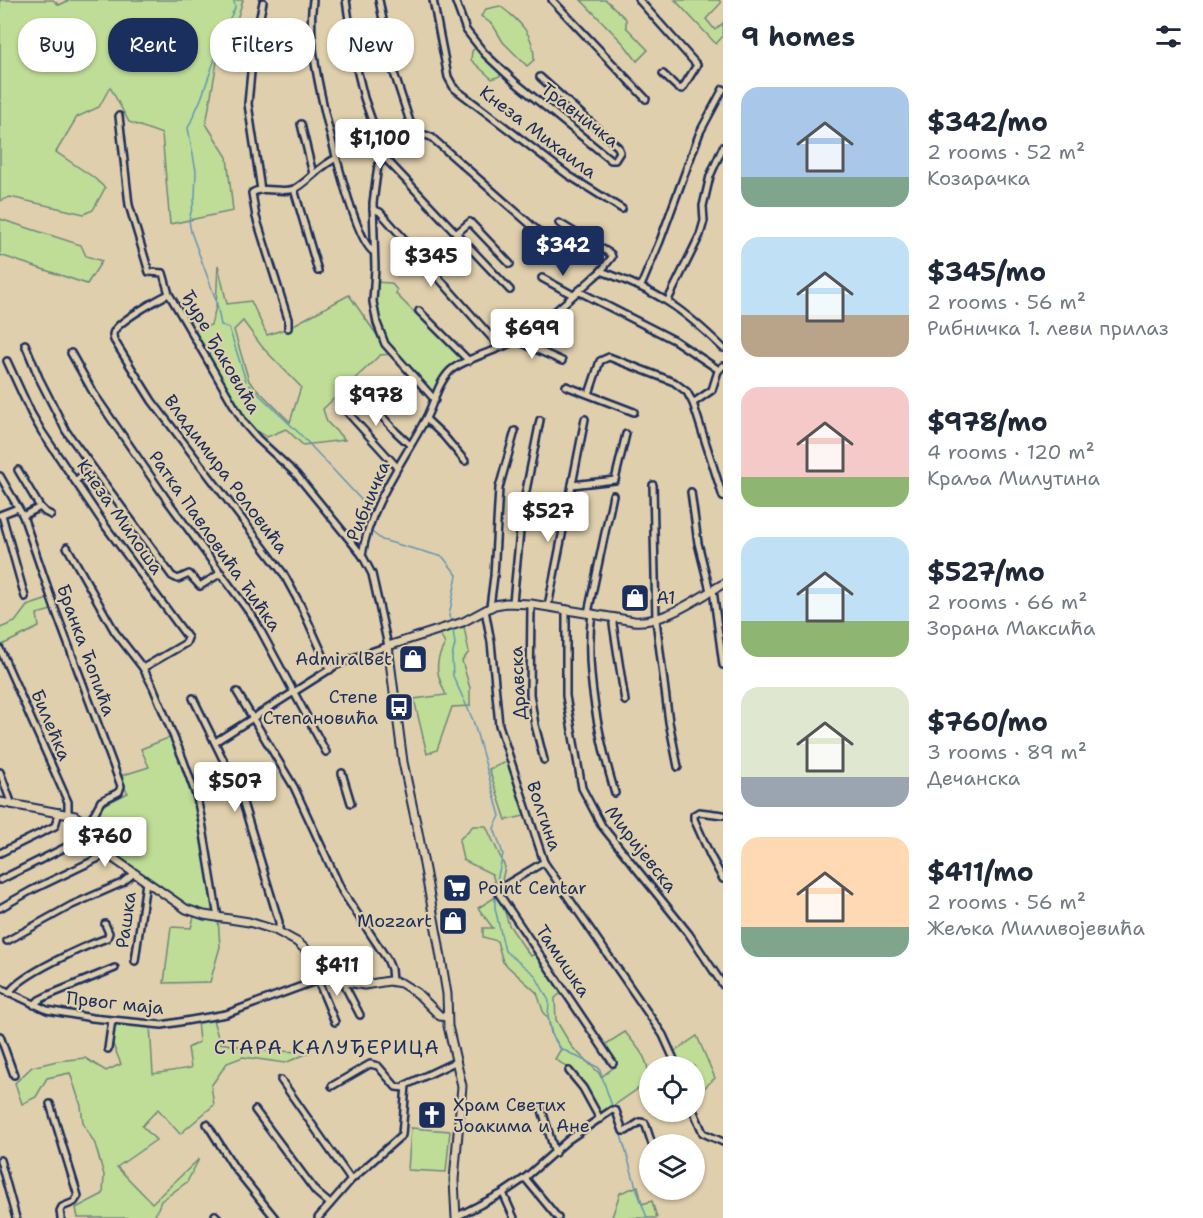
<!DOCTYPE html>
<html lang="en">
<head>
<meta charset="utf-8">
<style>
  :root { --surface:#fff; --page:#f6f6f7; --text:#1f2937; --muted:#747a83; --accent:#1b2f5e }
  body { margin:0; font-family:"Shantell Sans",sans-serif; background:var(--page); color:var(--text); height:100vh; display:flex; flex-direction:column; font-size:22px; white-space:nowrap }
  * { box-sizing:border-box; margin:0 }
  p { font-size:20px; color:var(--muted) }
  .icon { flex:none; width:33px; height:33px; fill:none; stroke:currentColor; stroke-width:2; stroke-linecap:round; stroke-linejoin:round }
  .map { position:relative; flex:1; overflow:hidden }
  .sheet { display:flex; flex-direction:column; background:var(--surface); width:480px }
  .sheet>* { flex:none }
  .guide { position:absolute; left:18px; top:18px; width:570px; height:54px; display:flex; gap:12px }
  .buttons { position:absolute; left:639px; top:1056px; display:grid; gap:12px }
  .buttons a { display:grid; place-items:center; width:66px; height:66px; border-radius:50%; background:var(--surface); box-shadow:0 2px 4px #0004; font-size:30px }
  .price { position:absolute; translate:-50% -51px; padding:0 14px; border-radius:6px; background:#fff; color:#222; font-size:20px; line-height:39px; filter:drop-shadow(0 2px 3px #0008) }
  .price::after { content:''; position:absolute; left:50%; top:36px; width:18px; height:14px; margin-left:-9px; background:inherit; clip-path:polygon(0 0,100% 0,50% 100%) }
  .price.on { background:var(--accent); color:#fff }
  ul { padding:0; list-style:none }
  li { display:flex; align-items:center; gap:18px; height:150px; padding:0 18px }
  li span { display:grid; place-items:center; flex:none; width:168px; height:120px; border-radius:18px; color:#555 }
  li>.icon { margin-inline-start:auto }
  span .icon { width:72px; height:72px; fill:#fffc; stroke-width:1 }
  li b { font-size:26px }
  h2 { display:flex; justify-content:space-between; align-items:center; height:72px; padding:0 18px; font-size:26px }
  .pill { padding:0 21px; border-radius:24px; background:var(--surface); box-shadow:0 2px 4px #0004; font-size:21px; line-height:54px }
  .pill.on { background:var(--accent); color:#fff }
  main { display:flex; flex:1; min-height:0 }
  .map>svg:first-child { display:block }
  .green { fill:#bfdd96; stroke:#6d867a; stroke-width:1.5; fill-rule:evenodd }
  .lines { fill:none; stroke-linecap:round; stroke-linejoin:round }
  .stream { stroke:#6194b6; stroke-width:1.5 }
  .minor-casing { stroke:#1b2f5e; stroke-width:10 }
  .tertiary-casing { stroke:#1b2f5e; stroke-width:11 }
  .minor { stroke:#e0cfac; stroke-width:5 }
  .tertiary { stroke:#e0cfac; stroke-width:7 }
  .labels { text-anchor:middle; stroke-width:4.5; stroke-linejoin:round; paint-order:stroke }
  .street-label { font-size:18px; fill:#1b2f5e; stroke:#e0cfac }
  .poi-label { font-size:18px; fill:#1b2f5e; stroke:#e0cfac; text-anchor:start }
  .neighbourhood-label { font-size:20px; letter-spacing:1.5px; fill:#1b2f5e; stroke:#e0cfac }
</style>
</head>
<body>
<main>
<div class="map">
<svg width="723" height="1218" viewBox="0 0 723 1218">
  <rect width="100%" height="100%" fill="#e0cfac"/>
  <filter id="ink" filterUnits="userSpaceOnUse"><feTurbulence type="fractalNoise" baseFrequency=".0167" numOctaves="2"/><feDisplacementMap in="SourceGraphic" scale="12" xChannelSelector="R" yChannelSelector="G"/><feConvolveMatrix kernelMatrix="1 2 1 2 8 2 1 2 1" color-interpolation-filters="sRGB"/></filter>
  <g filter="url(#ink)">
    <g class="green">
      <polygon points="0,0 53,0 59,5 70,0 243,0 234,29 219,50 206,124 227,157 233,211 170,224 162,134 129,122 110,87 99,107 77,117 56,152 93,177 105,188 93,210 84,214 10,197 0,201"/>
      <polygon points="581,0 606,0 626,19 626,27 648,50 637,61 624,44"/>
      <polygon points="675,0 719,0 721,3 706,19 715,30 723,23 723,36 716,44"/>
      <path d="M500,6C519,20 535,35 534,60L527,66L503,42L493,25L481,16L486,9Z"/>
      <polygon points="478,45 505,74 492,79 471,60 472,51"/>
      <polygon points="0,219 81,245 86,256 102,261 87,284 0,255"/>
      <path d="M218,265L227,304L251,301L267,335L288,328L349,295L381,341L377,323L374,282L391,283L397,290L396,294L415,313L417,312L464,359L465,363L446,377L435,400L393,354L380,355L323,409L327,422L345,440L303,445L286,429L267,437L244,423L192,331L211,325L216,307ZM243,321L263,348L301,387L290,422L249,381L234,330Z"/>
      <polygon points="51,598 55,609 37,614 39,627 0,646 0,628 15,622 27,606"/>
      <path d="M463,622L469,652L462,661L470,688V706L452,707L437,750L427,754L414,699L446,695C437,676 433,664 445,644L438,630Z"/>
      <polygon points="173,736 193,785 216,914 198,912 177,902 109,851 96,827 102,806 128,793 117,777 149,767 141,749"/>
      <polygon points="509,761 529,815 506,820 489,769"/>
      <path d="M473,826H486L505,867L499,894L509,925L530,956L540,953L565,990L555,998L556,1020L572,1047L599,1073L601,1077L617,1065L606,1044L625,1032C639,1049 649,1058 649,1081L599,1116L570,1069L555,1059L561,1049L551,1033L548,1017L544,1014L537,993L503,962L497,941L483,937V928H493L478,908L499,895L492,874L463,860L459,840Z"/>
      <polygon points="195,913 218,918 220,947 210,982 164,983 171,927 191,928"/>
      <polygon points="212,1017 220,1043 268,1051 311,1052 285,1063 243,1057 227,1063 211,1086 214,1105 180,1134 158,1109 142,1126 156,1140 117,1167 152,1203 199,1159 187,1182 161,1201 154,1218 78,1218 76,1208 103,1194 104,1175 95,1144 83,1123 81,1106 70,1073 47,1078 36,1097 22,1104 15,1083 32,1067 57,1061 85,1058 106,1071 121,1064 110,1037 112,1020 150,1025 153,1074 191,1068 188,1048 199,1042 197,1020"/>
      <polygon points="697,1036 715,1078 695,1096 694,1066 677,1066 672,1053"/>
      <polygon points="411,1128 450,1131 446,1172 408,1170"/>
      <polygon points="638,1186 642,1204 652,1201 657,1218 607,1218 612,1217 620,1193"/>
    </g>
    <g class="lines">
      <g class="stream">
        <polyline points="234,0 235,8 227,24 201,99 188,128 196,171 195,197 189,220 191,232 216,300 221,325 229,328 246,381"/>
        <polyline points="249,385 299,433 366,505 372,513 366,527"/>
        <polyline points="373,533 382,540 443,557 457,575 449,616 451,621"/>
        <polyline points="453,631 455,644 452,657 453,676 473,720 500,816 494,828 503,854 495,889 495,908 505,951 535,975 549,1001 548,1017 552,1035 560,1048 599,1068 612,1106"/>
        <polyline points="617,1121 636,1187 647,1218"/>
      </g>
      <g class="minor-casing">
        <g id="minor">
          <path d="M313,0C310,22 312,47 316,69C321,97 353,242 374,252"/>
          <polyline points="346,0 355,61 364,98 385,158 510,290"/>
          <polyline points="379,0 393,70 413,131 431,137 540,233"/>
          <polyline points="433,0 448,77 454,88 568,175 622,209"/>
          <polyline points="455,0 466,30 485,54 516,83 611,160 615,160 620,152 618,147 540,77"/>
          <polyline points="552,0 646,99"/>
          <polyline points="639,0 697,65 682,89 678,88 663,74"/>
          <polyline points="119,116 129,205 149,272 163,273 169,294 244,423 257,438 296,474 362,555 372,574 388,646 353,658 335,666 215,742"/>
          <polyline points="301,124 313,174"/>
          <polyline points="419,135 416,140 385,158 378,165 373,203 375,268 373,302 377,323 385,344 435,400"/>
          <polyline points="294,189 318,271"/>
          <polyline points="261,190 248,104 253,51 263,2"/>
          <polyline points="373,209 380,212 500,347"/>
          <polyline points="559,223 611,254 612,257 601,271"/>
          <polyline points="457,233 470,222 510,264"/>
          <polyline points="542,278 573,295"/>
          <polyline points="641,286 660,241 700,132 723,89"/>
          <polyline points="578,291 674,340 719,370"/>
          <path d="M169,294C158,299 120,321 115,330C112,334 113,335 114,340L152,401L283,573L301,606L330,670"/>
          <polyline points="668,300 700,235 704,221 703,206 710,176 723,147"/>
          <polyline points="419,311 469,361"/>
          <path d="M288,328V319L256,217L252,193C264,185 281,194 294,189C306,184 321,164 337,158"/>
          <polyline points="517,339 522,343 562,361"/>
          <polyline points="25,344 39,378 66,431 172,576 178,579 189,574 200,586 221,573"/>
          <polyline points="71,353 94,394 167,500 255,620 326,752"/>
          <polyline points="7,361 31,413 42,432 106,527 188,638 186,643 143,668"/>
          <polyline points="566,386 634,412"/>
          <polyline points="362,394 396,432 410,445"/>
          <polyline points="589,394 600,361 609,357 674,382 687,392 693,403 723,497"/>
          <polyline points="339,403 397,467"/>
          <polyline points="693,403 712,390 718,371 723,366"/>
          <polyline points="426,419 443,435 465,461"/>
          <polyline points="18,470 40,507 45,512 51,515"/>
          <polyline points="0,476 23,516 55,609 121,786 119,792 101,801 88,825"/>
          <polyline points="75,481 92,468"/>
          <polyline points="572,485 615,480 626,434"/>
          <polyline points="653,485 656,620 669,722 678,767"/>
          <polyline points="691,492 698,543 710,591"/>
          <polyline points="0,515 18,508"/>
          <polyline points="2,515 25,597"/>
          <polyline points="23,516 40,507"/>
          <polyline points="67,547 115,632 143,668 153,687 183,759 197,798 202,822 218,918"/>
          <path d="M362,555C370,505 402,463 425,420C434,404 437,384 450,371C464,358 499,351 516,340C545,322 575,294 601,271C658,292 680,306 723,348"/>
          <polyline points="713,590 723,665"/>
          <polyline points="513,602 522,511 540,420"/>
          <polyline points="531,604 530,694 535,725 544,760"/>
          <polyline points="548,606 585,419"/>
          <polyline points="490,607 494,576 499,488 515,431"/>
          <polyline points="566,609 566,696 582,788 602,826 689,934 723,985"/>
          <polyline points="485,610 491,642 499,725 544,862 663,1035 677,1066"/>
          <polyline points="588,613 613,495"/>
          <path d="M592,613C584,668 599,740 615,793"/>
          <polyline points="614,617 613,624 625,701"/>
          <polyline points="0,649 68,802 68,814"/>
          <polyline points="237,692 294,787 342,891 387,959 391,969 392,981"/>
          <polyline points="193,698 241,796 279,922 279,932"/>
          <polyline points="0,772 12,805"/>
          <polyline points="342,773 351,803"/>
          <polyline points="723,815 699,812 694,815 694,819 710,855 723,879"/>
          <polyline points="0,853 55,826 59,812"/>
          <polyline points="544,862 502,887 499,890 499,894 613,1063"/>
          <polyline points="0,880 94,833"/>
          <polyline points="0,908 32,890 107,854"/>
          <polyline points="7,941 72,905 122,883 134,873"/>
          <polyline points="135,961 146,882"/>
          <polyline points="318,981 335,1022"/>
          <polyline points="346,983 346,988 360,1015"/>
          <polyline points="0,988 47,1010 92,1018 162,1025 226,1014 332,975"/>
          <path d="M9,993C21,974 85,946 107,938L109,933L105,924"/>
          <polyline points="34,1005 39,1000 49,995 115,968"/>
          <polyline points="0,1036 14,1075"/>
          <polyline points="108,1049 112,1020"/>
          <polyline points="569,1071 583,1088 600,1119"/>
          <polyline points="281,1080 351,1180"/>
          <polyline points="332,1086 370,1064 378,1066 396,1087 405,1088"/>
          <polyline points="50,1104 78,1196 74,1202 62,1207 60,1211 61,1218"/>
          <polyline points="255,1110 316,1192 330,1204"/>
          <polyline points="542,1110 555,1153"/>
          <polyline points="694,1112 703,1133 723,1142"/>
          <polyline points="207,1124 234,1167 275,1218"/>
          <polyline points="0,1160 16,1218"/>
          <polyline points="525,1178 558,1218"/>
          <polyline points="503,1193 514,1218"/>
          <polyline points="215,1215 218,1218"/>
          <polyline points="456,1217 503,1193 525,1178 568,1140 612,1110 616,1111 623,1131 626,1131 640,1122 645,1123 652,1144"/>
          <polyline points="318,1218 351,1180 402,1135 406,1085 457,1061"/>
        </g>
      </g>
      <g class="tertiary-casing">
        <g id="tertiary">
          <polyline points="0,802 75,816 88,825 107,854 186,909 204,915 249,922 275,930 297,942 342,981 364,985 389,981 401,983 417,993 440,1016 447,1017"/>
          <path d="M456,1218L454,1180L462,1086L448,1026L447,994L438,940L418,832L403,762L388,646L463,622L495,605L506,603L531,604L634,621C663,624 698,598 723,584"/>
        </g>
      </g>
      <use href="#minor" class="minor"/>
      <use href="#tertiary" class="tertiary"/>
    </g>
  </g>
  <defs>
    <g id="shop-square" transform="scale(1.5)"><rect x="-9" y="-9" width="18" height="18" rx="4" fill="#1b2f5e" stroke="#e0cfac"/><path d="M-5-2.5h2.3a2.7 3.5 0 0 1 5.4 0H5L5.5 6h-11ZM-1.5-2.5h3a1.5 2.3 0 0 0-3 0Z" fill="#fff"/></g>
    <g id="bus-square" transform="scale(1.5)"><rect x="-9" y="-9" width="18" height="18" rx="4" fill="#1b2f5e" stroke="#e0cfac"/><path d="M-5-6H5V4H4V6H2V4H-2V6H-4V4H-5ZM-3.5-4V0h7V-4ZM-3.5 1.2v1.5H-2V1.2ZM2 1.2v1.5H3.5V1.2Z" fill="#fff"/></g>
    <g id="supermarket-square" transform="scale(1.5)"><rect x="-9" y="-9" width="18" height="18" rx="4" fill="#1b2f5e" stroke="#e0cfac"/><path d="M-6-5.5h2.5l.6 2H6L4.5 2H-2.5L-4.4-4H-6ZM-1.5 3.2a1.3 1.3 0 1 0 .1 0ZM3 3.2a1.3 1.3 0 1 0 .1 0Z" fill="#fff"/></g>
    <g id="church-square" transform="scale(1.5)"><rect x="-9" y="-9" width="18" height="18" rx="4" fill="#1b2f5e" stroke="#e0cfac"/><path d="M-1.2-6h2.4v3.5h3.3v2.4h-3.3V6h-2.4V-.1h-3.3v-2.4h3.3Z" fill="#fff"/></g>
  </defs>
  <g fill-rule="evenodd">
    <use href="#shop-square" x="635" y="598"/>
    <use href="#shop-square" x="413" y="659"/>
    <use href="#bus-square" x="399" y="707"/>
    <use href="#supermarket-square" x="457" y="888"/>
    <use href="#shop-square" x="453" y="921"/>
    <use href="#church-square" x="432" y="1115"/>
  </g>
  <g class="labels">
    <g class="street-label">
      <text transform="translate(580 115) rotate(38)" y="6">Травничка</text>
      <text transform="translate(538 132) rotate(37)" y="6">Кнеза Михаила</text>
      <text transform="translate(221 352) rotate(60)" y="6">Ђуре Ђаковића</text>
      <text transform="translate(226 474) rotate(53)" y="6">Владимира Роловића</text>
      <text transform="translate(368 501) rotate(-67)" y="6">Рибничка</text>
      <text transform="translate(120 517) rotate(55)" y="6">Кнеза Милоша</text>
      <text transform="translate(215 541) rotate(55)" y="6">Ратка Павловића Ћићка</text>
      <text transform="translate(86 650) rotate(70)" y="6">Бранка Ћопића</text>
      <text transform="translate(518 683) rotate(-93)" y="6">Дравска</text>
      <text transform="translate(51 725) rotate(67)" y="6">Билећка</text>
      <text transform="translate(544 816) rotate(71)" y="6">Волгина</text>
      <text transform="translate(641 849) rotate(52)" y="6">Миријевска</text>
      <text transform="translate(126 920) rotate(-82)" y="6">Рашка</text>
      <text transform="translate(563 961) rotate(56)" y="6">Тамишка</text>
      <text transform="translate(115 1003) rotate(6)" y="6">Првог маја</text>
    </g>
    <g class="poi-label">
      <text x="656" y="604">A1</text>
      <text x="392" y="665" text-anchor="end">AdmiralBet</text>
      <text x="378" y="703" text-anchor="end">Степе<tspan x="378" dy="21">Степановића</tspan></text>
      <text x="478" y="894">Point Centar</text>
      <text x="432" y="927" text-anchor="end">Mozzart</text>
      <text x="453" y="1111">Храм Светих<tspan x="453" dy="21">Јоакима и Ане</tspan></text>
    </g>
    <g class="neighbourhood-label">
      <text x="327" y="1054">СТАРА КАЛУЂЕРИЦА</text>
    </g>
  </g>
</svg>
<div class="buttons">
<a><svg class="icon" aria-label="locate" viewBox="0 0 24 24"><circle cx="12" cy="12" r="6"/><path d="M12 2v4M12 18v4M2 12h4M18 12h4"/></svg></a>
<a><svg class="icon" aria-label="layers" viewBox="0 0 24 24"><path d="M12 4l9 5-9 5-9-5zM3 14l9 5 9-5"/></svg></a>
</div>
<b class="price" style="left:380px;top:170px">$1,100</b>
<b class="price on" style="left:563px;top:277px">$342</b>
<b class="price" style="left:431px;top:288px">$345</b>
<b class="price" style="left:532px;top:360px">$699</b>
<b class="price" style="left:376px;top:427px">$978</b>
<b class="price" style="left:548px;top:543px">$527</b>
<b class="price" style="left:235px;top:813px">$507</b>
<b class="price" style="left:105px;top:868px">$760</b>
<b class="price" style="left:337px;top:997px">$411</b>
<div class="guide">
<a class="pill">Buy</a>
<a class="pill on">Rent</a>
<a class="pill">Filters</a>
<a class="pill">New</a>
</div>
</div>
<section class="sheet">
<h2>9 homes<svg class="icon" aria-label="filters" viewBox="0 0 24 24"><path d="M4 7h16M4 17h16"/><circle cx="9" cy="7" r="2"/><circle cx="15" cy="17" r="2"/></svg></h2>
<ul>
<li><span style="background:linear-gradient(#a9c7e8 75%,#7fa58c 0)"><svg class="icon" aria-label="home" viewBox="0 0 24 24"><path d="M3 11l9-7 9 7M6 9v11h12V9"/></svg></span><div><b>$342/mo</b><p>2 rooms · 52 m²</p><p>Козарачка</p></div></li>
<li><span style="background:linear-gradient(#bfe0f5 65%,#b9a48a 0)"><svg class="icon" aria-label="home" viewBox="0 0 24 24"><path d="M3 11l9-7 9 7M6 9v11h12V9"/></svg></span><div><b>$345/mo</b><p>2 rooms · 56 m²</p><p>Рибничка 1. леви прилаз</p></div></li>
<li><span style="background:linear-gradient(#f6c9c9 75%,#8fb573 0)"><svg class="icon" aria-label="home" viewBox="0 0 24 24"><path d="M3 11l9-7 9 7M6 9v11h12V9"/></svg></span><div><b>$978/mo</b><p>4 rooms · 120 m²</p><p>Краља Милутина</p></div></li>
<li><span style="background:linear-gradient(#bfe0f5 70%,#8fb573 0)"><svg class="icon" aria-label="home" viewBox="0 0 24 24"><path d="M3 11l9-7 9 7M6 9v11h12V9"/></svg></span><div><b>$527/mo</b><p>2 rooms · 66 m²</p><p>Зорана Максића</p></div></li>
<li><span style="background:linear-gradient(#dfe7d0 75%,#9aa5b1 0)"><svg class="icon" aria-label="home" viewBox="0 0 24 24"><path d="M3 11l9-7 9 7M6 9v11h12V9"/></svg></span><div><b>$760/mo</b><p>3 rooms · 89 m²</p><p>Дечанска</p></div></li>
<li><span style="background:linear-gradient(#ffd9b3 75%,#7fa58c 0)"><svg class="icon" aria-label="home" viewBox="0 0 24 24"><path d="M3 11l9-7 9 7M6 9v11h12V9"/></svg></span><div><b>$411/mo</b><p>2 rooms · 56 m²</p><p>Жељка Миливојевића</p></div></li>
</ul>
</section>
</main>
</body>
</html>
